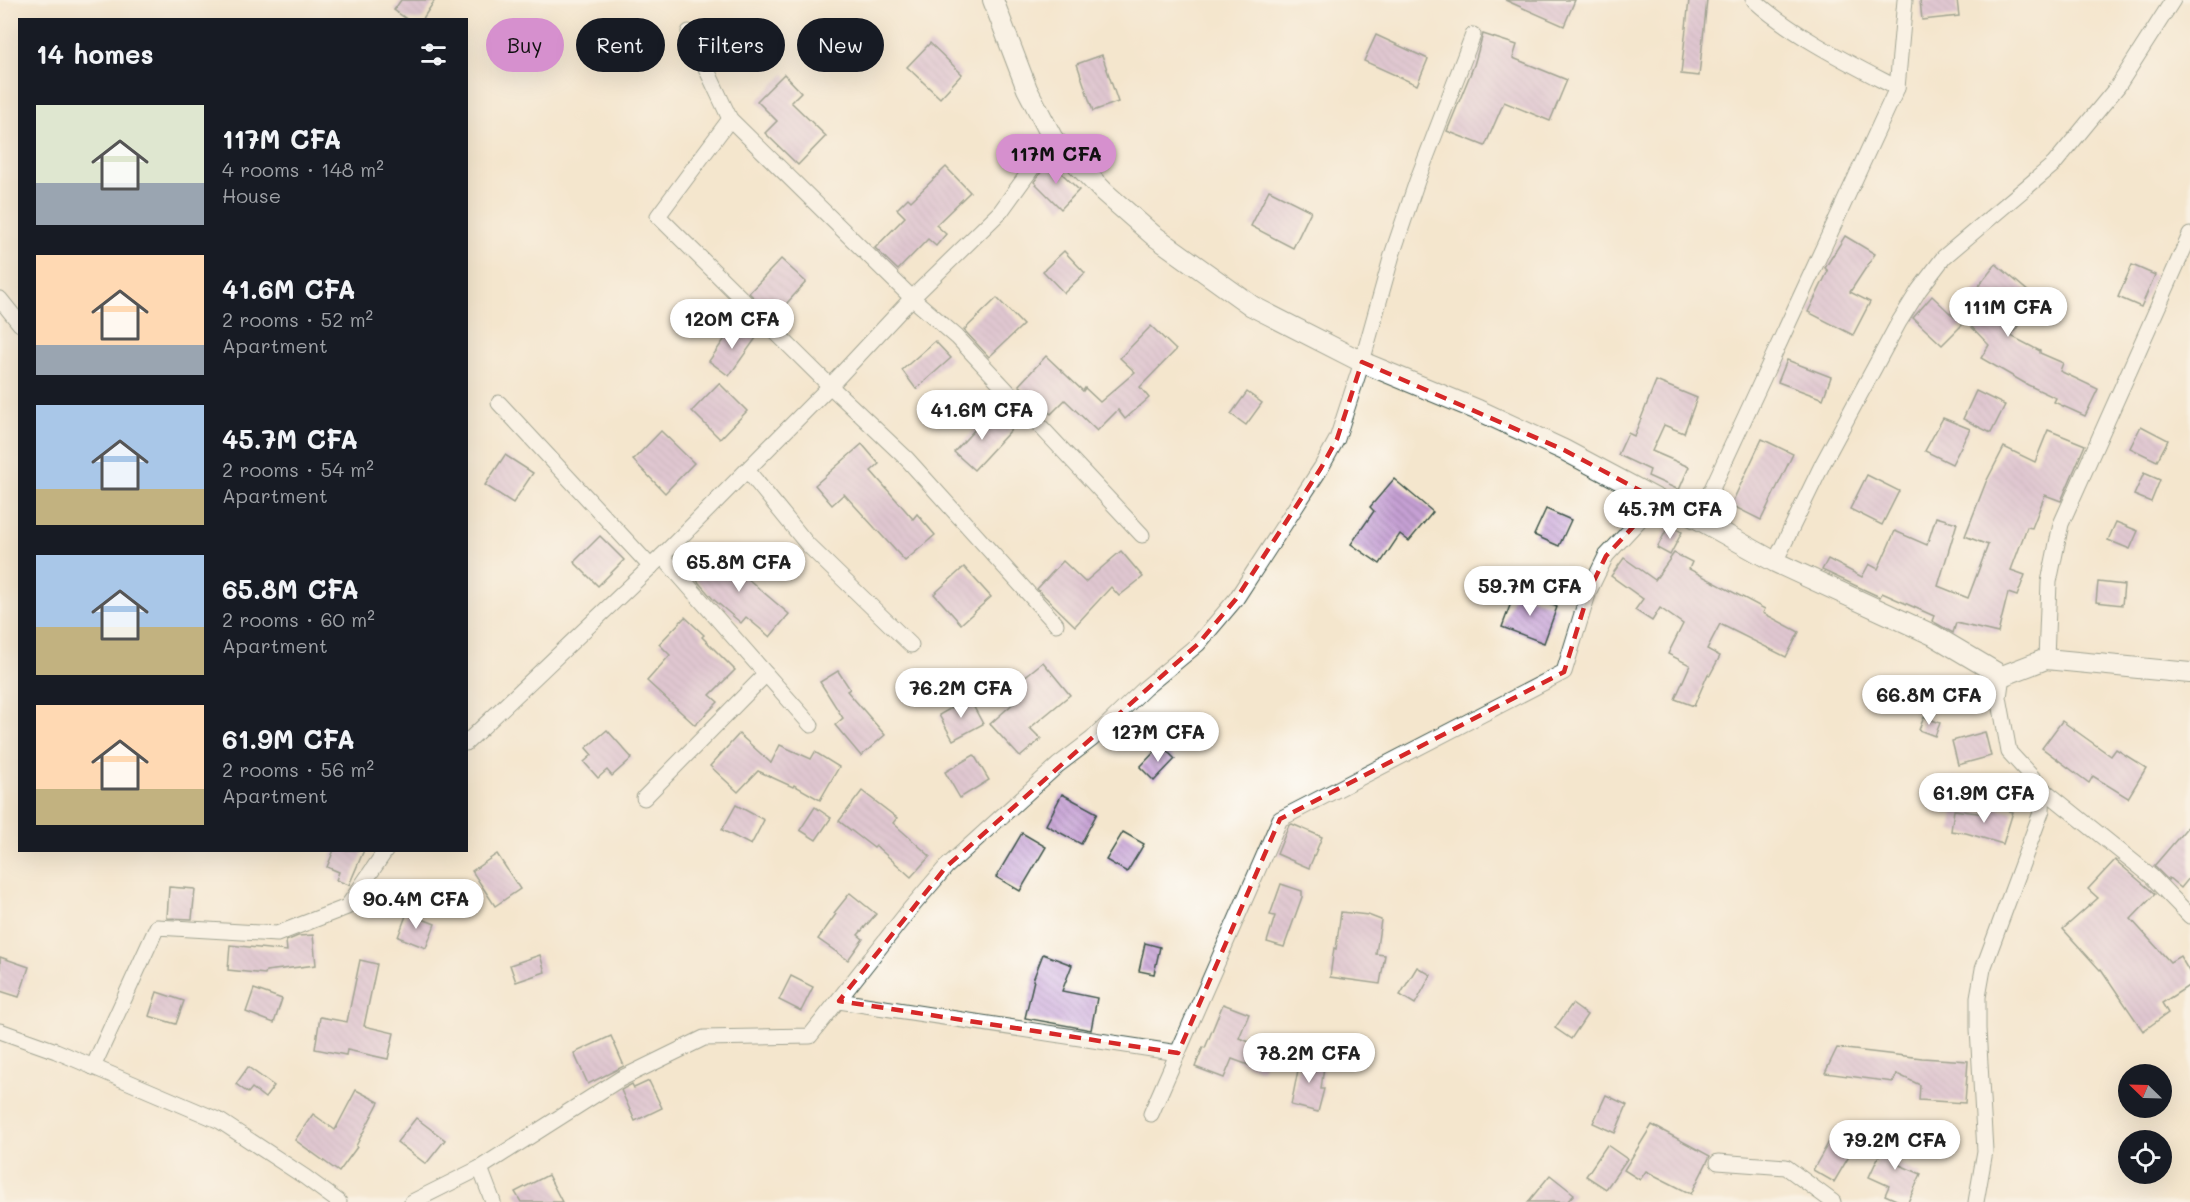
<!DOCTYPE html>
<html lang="en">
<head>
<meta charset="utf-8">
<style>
  :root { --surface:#171b24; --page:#20242c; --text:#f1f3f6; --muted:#9ea1a6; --accent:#d690ce }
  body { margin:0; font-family:Mali,sans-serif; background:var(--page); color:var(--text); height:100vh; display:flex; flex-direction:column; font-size:22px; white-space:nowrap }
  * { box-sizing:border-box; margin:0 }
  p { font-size:20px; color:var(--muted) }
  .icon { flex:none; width:33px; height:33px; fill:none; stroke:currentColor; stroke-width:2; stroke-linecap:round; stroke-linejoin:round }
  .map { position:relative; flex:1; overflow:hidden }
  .side { position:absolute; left:18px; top:18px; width:450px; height:834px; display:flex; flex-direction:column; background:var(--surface); border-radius:0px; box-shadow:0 6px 24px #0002 }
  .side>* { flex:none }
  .guide { position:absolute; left:486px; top:18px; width:570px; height:54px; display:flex; gap:12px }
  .needle { width:39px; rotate:293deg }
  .fabs { position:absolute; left:2118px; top:1064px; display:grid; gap:12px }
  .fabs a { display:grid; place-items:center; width:54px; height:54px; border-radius:50%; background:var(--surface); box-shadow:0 6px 24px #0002; font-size:30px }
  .price { position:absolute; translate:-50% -51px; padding:0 14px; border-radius:21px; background:#fff; color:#222; font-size:20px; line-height:39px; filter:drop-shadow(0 2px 3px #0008) }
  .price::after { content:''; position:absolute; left:50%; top:36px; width:18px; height:14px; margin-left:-9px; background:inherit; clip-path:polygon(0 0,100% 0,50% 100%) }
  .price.active { background:var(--accent); color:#111 }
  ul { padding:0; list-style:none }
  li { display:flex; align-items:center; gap:18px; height:150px; padding:0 18px }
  li span { display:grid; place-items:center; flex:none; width:168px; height:120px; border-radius:0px; color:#555 }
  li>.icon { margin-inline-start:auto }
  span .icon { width:72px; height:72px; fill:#fffc; stroke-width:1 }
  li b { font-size:26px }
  h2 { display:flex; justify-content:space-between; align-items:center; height:72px; padding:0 18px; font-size:26px }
  .chip { padding:0 21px; border-radius:27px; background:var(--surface); box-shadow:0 6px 24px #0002; font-size:21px; line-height:54px }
  .chip.active { background:var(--accent); color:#111 }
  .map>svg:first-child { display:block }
  .building { fill:url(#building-back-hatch) }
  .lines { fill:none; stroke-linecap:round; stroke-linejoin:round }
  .minor-casing { stroke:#3f564b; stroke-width:17 }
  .tertiary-casing { stroke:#3f564b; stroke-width:22 }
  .minor { stroke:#fff; stroke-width:15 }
  .tertiary { stroke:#fff; stroke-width:20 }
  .marked { fill:none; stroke:#d62828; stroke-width:4.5; stroke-dasharray:12 8; stroke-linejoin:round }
</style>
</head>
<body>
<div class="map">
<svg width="2190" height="1202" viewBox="0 0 2190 1202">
  <defs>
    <pattern id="building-back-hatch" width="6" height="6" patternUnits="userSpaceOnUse" patternTransform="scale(1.5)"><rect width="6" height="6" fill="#c6a0d4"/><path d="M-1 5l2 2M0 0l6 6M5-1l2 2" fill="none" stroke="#a084ad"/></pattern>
  </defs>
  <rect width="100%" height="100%" fill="#fff"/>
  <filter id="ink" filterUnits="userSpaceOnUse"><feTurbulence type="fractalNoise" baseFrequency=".0167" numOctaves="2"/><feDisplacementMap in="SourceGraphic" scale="12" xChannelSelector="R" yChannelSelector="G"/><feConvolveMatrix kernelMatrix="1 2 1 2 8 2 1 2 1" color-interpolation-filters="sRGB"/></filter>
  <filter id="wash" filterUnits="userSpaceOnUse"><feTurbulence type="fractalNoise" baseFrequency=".008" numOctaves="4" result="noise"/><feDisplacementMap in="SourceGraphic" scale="24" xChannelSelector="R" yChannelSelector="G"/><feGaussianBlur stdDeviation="1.35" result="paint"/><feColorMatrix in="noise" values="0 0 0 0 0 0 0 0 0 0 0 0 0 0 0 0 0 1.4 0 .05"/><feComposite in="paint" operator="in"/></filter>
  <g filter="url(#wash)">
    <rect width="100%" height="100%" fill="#f4e6cd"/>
    <g id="blocks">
      <g class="building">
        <polygon points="401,0 435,0 422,20 408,20 394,10"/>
        <polygon points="1505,0 1575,0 1564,26"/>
        <polygon points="1689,0 1707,0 1699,76 1681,74"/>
        <polygon points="1920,0 1957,0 1959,16 1922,20"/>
        <polygon points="1483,34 1517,45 1513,58 1567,80 1550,121 1504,102 1485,146 1447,131 1474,65"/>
        <polygon points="1376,35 1428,59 1417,85 1364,61"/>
        <polygon points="930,43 962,74 940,98 907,67"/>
        <polygon points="1102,55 1118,102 1093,111 1077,64"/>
        <polygon points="784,74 801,92 791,102 826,136 798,165 765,133 777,121 757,101"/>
        <polygon points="1049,161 1079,190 1061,209 1034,182"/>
        <polygon points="946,167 970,192 936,225 946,234 936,246 928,239 898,270 875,248 905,217 897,209 908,198 911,201"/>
        <polygon points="1269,190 1311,211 1293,248 1251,226"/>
        <polygon points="1845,236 1875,254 1850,292 1870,302 1853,335 1808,312 1828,271 1825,268"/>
        <polygon points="1064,251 1085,273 1064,293 1043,271"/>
        <polygon points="781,259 806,282 776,315 776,319 749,293"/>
        <polygon points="1996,264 2037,299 2011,336 2040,351 2040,353 2063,363 2060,371 2098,389 2085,416 2054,402 2056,398 2028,385 1981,358 1989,345 1966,321 1942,345 1913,318 1932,296 1954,317"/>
        <polygon points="2132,265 2155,275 2141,307 2118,297"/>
        <polygon points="997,298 1023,325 989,357 964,330"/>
        <polygon points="736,323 756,338 729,376 709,361"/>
        <polygon points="1151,326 1176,350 1140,387 1149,398 1125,419 1118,410 1097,431 1065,400 1051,414 1019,385 1046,356 1083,391 1085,388 1100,402 1135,372 1120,358"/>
        <polygon points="935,341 951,358 916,389 902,370"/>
        <polygon points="1787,360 1831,377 1823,399 1778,382"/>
        <polygon points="1656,381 1697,398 1684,433 1664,425 1652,451 1689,467 1679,490 1648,476 1650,470 1618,455 1628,433 1634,436"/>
        <polygon points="719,383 747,411 720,439 692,411"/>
        <polygon points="1976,391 2005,405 1991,433 1963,419"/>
        <polygon points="1247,392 1262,403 1246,425 1231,414"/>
        <polygon points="991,412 1011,430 974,470 954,452"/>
        <polygon points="1943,418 1970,429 1952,464 1925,451"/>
        <polygon points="2141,426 2168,440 2157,461 2130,448"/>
        <polygon points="2048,430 2085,445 2061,501 2045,495 2032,528 2027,527 2011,570 2025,575 2017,596 2008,593 1998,633 1956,623 1953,633 1932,621 1934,616 1882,593 1880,597 1822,570 1828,559 1862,577 1869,564 1878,569 1895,531 1927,545 1936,517 1957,523 1938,586 1968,598 1988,545 1965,536 1986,482 2004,447 2035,462"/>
        <polygon points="661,431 694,463 665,493 633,460"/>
        <polygon points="1762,439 1793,454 1761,520 1731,505"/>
        <polygon points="862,444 879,464 871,471 913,519 917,514 935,535 905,561 844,494 832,505 815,485"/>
        <polygon points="505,455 533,473 513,503 485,485"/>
        <polygon points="2144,473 2160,480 2151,502 2134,495"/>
        <polygon points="1867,475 1899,491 1882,525 1850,509"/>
        <polygon points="1394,479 1433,512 1409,541 1400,534 1380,564 1351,544 1374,511 1370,507"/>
        <polygon points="1546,509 1571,520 1559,546 1534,535"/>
        <polygon points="2116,522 2138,531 2130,549 2108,540"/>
        <polygon points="1669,525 1682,532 1670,555 1657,548"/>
        <polygon points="600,536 624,560 598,586 574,562"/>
        <polygon points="721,547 745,569 741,573 789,614 770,637 746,617 741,623 713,599 693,576"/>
        <polygon points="1121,551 1143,577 1119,596 1111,587 1075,626 1037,589 1063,561 1085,582"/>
        <polygon points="1674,553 1692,562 1689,569 1765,609 1763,613 1799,632 1786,657 1720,624 1707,649 1720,656 1710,675 1708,674 1694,706 1675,699 1690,665 1668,654 1683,624 1660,608 1652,621 1635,610 1643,599 1611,576 1624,558 1655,580"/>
        <polygon points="964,567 991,597 961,624 934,594"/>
        <polygon points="2098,582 2124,585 2122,605 2096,602"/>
        <polygon points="1515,592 1557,607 1544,643 1502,627"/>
        <polygon points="685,617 704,635 702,637 735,670 710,695 718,702 695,725 647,681 670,655 659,644"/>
        <polygon points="1043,662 1070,695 1030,728 1041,739 1020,757 990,724 1016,701 1008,690"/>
        <polygon points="838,671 850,689 847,691 885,735 861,756 835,725 843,718 820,682"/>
        <polygon points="969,698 983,724 953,740 939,715"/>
        <polygon points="1924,717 1940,723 1935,736 1919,730"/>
        <polygon points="2062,721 2111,756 2116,749 2146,768 2128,798 2093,776 2089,783 2042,748"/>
        <polygon points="607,730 632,758 612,776 607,770 598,778 584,762 592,755 586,748"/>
        <polygon points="1985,732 1991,756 1958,765 1952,741"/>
        <polygon points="739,734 771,763 780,745 811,759 815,752 839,767 820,800 794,785 793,787 758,771 738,792 710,766"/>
        <polygon points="1161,745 1175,759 1154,781 1140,767"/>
        <polygon points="974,755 989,780 960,798 945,772"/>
        <polygon points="1956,777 1958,790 1927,796 1925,782"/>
        <polygon points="862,791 897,818 893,823 930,856 911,877 876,846 874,848 839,821"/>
        <polygon points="1062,794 1097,813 1081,844 1046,825"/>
        <polygon points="736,805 764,820 751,845 722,830"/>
        <polygon points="1988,805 2013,812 2003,844 1966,833 1951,831 1954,810 1985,814"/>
        <polygon points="815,807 831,818 816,840 800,830"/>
        <polygon points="1292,824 1322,837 1309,868 1277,854 1289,825"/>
        <polygon points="2190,824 2190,877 2181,888 2169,878 2168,880 2154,866"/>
        <polygon points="1123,832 1144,844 1127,872 1106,860"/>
        <polygon points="1022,833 1046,847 1020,891 996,877"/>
        <polygon points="334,850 364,850 349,885 336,880 339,872 327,867"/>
        <polygon points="497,854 520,889 495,906 472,871"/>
        <polygon points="2115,860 2155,894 2131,919 2170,962 2180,956 2190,973 2190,985 2162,1003 2168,1013 2143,1031 2101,969 2100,970 2063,929 2098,898 2088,889"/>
        <polygon points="1281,884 1302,891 1302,897 1284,947 1267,942 1275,916 1270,915"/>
        <polygon points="169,887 195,889 192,919 167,918"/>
        <polygon points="850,893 876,914 858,935 863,939 848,960 818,939 836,914 834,913"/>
        <polygon points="1341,912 1368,915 1381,920 1376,954 1385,955 1380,984 1330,977 1334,948 1336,949"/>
        <polygon points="407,913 435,924 426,948 398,937"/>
        <polygon points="313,935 316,965 266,971 265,974 228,970 230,945 287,951 286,941 298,936"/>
        <polygon points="1145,943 1160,947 1154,974 1139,971"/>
        <polygon points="1043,954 1072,965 1062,991 1097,998 1091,1030 1025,1018 1034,980 1033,980"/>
        <polygon points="540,955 545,972 516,982 510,965"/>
        <polygon points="0,957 29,967 19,997 0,991"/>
        <polygon points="360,960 377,964 364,1026 394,1033 388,1059 347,1050 346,1055 315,1049 320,1017 347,1022"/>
        <polygon points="1417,967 1431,975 1415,1004 1400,995"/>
        <polygon points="791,976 813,987 801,1011 779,1000"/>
        <polygon points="254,989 282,999 274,1023 246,1012"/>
        <polygon points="157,992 184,1001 176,1024 149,1016"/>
        <polygon points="1223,1004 1249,1014 1239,1038 1270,1050 1262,1070 1232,1059 1224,1078 1195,1067 1203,1047 1205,1048"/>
        <polygon points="1572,1004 1587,1015 1571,1039 1555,1028"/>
        <polygon points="611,1036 624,1066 588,1084 574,1053"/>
        <polygon points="1837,1048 1922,1058 1968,1061 1965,1103 1919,1100 1920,1085 1897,1074 1893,1082 1825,1073"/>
        <polygon points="1301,1055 1325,1059 1321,1089 1324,1089 1318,1112 1291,1105"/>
        <polygon points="248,1067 274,1086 265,1098 252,1088 248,1093 236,1084"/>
        <polygon points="649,1081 662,1108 635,1121 621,1090 632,1084 634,1088"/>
        <polygon points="356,1090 379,1102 356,1146 357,1147 339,1172 295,1140 313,1114 335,1130"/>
        <polygon points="1606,1095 1627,1105 1615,1133 1593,1123"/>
        <polygon points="416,1118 445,1140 426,1164 397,1142"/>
        <polygon points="1652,1125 1710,1156 1691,1194 1646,1171 1640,1180 1624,1170"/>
        <polygon points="1889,1134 1907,1142 1897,1164 1921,1174 1908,1202 1901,1202 1885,1195 1889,1186 1869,1177"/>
        <polygon points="1830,1140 1851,1153 1834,1182 1813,1170"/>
        <polygon points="1607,1145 1627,1159 1606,1189 1586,1176"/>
        <polygon points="548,1175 562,1202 521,1202 515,1192"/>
        <polygon points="1550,1175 1574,1194 1567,1202 1528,1202"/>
      </g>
    </g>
  </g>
  <g filter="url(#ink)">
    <use href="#blocks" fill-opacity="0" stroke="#3f564b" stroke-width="1.5"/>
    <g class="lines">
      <g class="minor-casing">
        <g id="minor">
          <path d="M1754,0C1792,35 1851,64 1897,88"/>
          <polyline points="689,32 730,119 912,298 957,337 1142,535"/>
          <polyline points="730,119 658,216 830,386 907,459 1056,624"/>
          <polyline points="0,299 20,324"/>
          <polyline points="499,403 651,567"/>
          <polyline points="747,470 808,545 911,645"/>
          <polyline points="1698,519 1897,88 1905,0"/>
          <polyline points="662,556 811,725"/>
          <polyline points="1775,562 1823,463 1899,322 1919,290 1944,257 2054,164 2118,86 2173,0"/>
          <polyline points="2046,659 2049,582 2061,524 2190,235"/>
          <polyline points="466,743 662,556 830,386 912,298 1001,211 1053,139"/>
          <polyline points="2043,789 2151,876 2190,916"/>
          <polyline points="644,798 766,674"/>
          <polyline points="839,1001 1178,1053"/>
          <polyline points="0,1031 56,1051 220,1121 305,1177 339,1202"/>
          <polyline points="93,1067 157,927 277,934 347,907 386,850"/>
          <polyline points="1151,1114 1280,819 1564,672 1589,591 1606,556 1658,500"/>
          <polyline points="1718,1162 1786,1167 1833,1202"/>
          <polyline points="480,1168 493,1202"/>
          <polyline points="412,1202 480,1168 620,1079 704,1038 810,1036 910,909 946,867 1058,765 1092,739 1145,688 1198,644 1236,599 1321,468 1337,439 1362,362 1392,255 1417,181 1473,35"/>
          <polyline points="1976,1202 1985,1151 1978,1029 1978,997 1983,969 2042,810 2043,789 2009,752 1999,697 2002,676"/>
        </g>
      </g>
      <g class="tertiary-casing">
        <polyline id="tertiary" points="993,0 1027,89 1053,139 1104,192 1153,235 1252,306 1362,362 1478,410 1564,450 1658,500 1698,519 1775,562 1933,635 2002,676 2046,659 2190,673"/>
      </g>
      <use href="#minor" class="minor"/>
      <use href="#tertiary" class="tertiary"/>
    </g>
  </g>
  <path d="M0 0H2190V1202H0ZM1362,362L1564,450L1658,500L1606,556L1589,591L1564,672L1280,819L1178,1053L839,1001L946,867L1198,644L1236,599L1321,468L1337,439Z" fill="#f4e6cd" fill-opacity=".55" fill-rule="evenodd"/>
  <path class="marked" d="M1362,362L1564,450L1658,500L1606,556L1589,591L1564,672L1280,819L1178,1053L839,1001L946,867L1198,644L1236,599L1321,468L1337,439Z"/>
</svg>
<div class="fabs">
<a><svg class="needle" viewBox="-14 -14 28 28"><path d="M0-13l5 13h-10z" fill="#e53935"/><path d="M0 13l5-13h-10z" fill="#9ea1a6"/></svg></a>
<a><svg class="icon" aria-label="locate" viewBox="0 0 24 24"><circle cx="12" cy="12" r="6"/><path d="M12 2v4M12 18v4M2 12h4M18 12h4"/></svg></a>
</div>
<b class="price active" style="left:1056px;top:185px">117M CFA</b>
<b class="price" style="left:2008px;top:338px">111M CFA</b>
<b class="price" style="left:732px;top:350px">120M CFA</b>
<b class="price" style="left:982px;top:441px">41.6M CFA</b>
<b class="price" style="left:1670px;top:540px">45.7M CFA</b>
<b class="price" style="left:739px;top:593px">65.8M CFA</b>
<b class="price" style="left:1530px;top:617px">59.7M CFA</b>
<b class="price" style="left:961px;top:719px">76.2M CFA</b>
<b class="price" style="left:1929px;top:726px">66.8M CFA</b>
<b class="price" style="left:1158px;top:763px">127M CFA</b>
<b class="price" style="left:1984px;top:824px">61.9M CFA</b>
<b class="price" style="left:416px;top:930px">90.4M CFA</b>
<b class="price" style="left:1309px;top:1084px">78.2M CFA</b>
<b class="price" style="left:1895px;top:1171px">79.2M CFA</b>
<div class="guide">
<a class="chip active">Buy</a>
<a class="chip">Rent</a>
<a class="chip">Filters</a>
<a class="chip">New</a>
</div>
<section class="side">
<h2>14 homes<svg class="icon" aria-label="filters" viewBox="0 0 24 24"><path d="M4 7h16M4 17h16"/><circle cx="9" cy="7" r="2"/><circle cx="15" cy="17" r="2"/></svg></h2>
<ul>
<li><span style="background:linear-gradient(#dfe7d0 65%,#9aa5b1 0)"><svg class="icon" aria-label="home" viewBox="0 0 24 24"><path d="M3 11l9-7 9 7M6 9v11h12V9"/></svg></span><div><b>117M CFA</b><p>4 rooms · 148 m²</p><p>House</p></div></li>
<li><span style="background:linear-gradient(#ffd9b3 75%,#9aa5b1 0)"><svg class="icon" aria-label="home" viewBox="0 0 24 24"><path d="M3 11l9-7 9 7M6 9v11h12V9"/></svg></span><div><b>41.6M CFA</b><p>2 rooms · 52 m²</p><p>Apartment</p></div></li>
<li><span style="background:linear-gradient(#a9c7e8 70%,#c2b280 0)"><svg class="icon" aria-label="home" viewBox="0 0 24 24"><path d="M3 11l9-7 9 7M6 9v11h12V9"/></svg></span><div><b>45.7M CFA</b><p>2 rooms · 54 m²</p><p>Apartment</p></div></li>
<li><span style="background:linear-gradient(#a9c7e8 60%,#c2b280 0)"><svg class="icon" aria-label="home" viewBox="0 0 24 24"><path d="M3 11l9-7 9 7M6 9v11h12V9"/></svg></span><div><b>65.8M CFA</b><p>2 rooms · 60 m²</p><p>Apartment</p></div></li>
<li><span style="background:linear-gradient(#ffd9b3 70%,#c2b280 0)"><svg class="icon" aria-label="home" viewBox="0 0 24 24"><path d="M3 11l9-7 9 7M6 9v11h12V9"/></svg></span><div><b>61.9M CFA</b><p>2 rooms · 56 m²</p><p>Apartment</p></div></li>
</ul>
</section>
</div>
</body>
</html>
